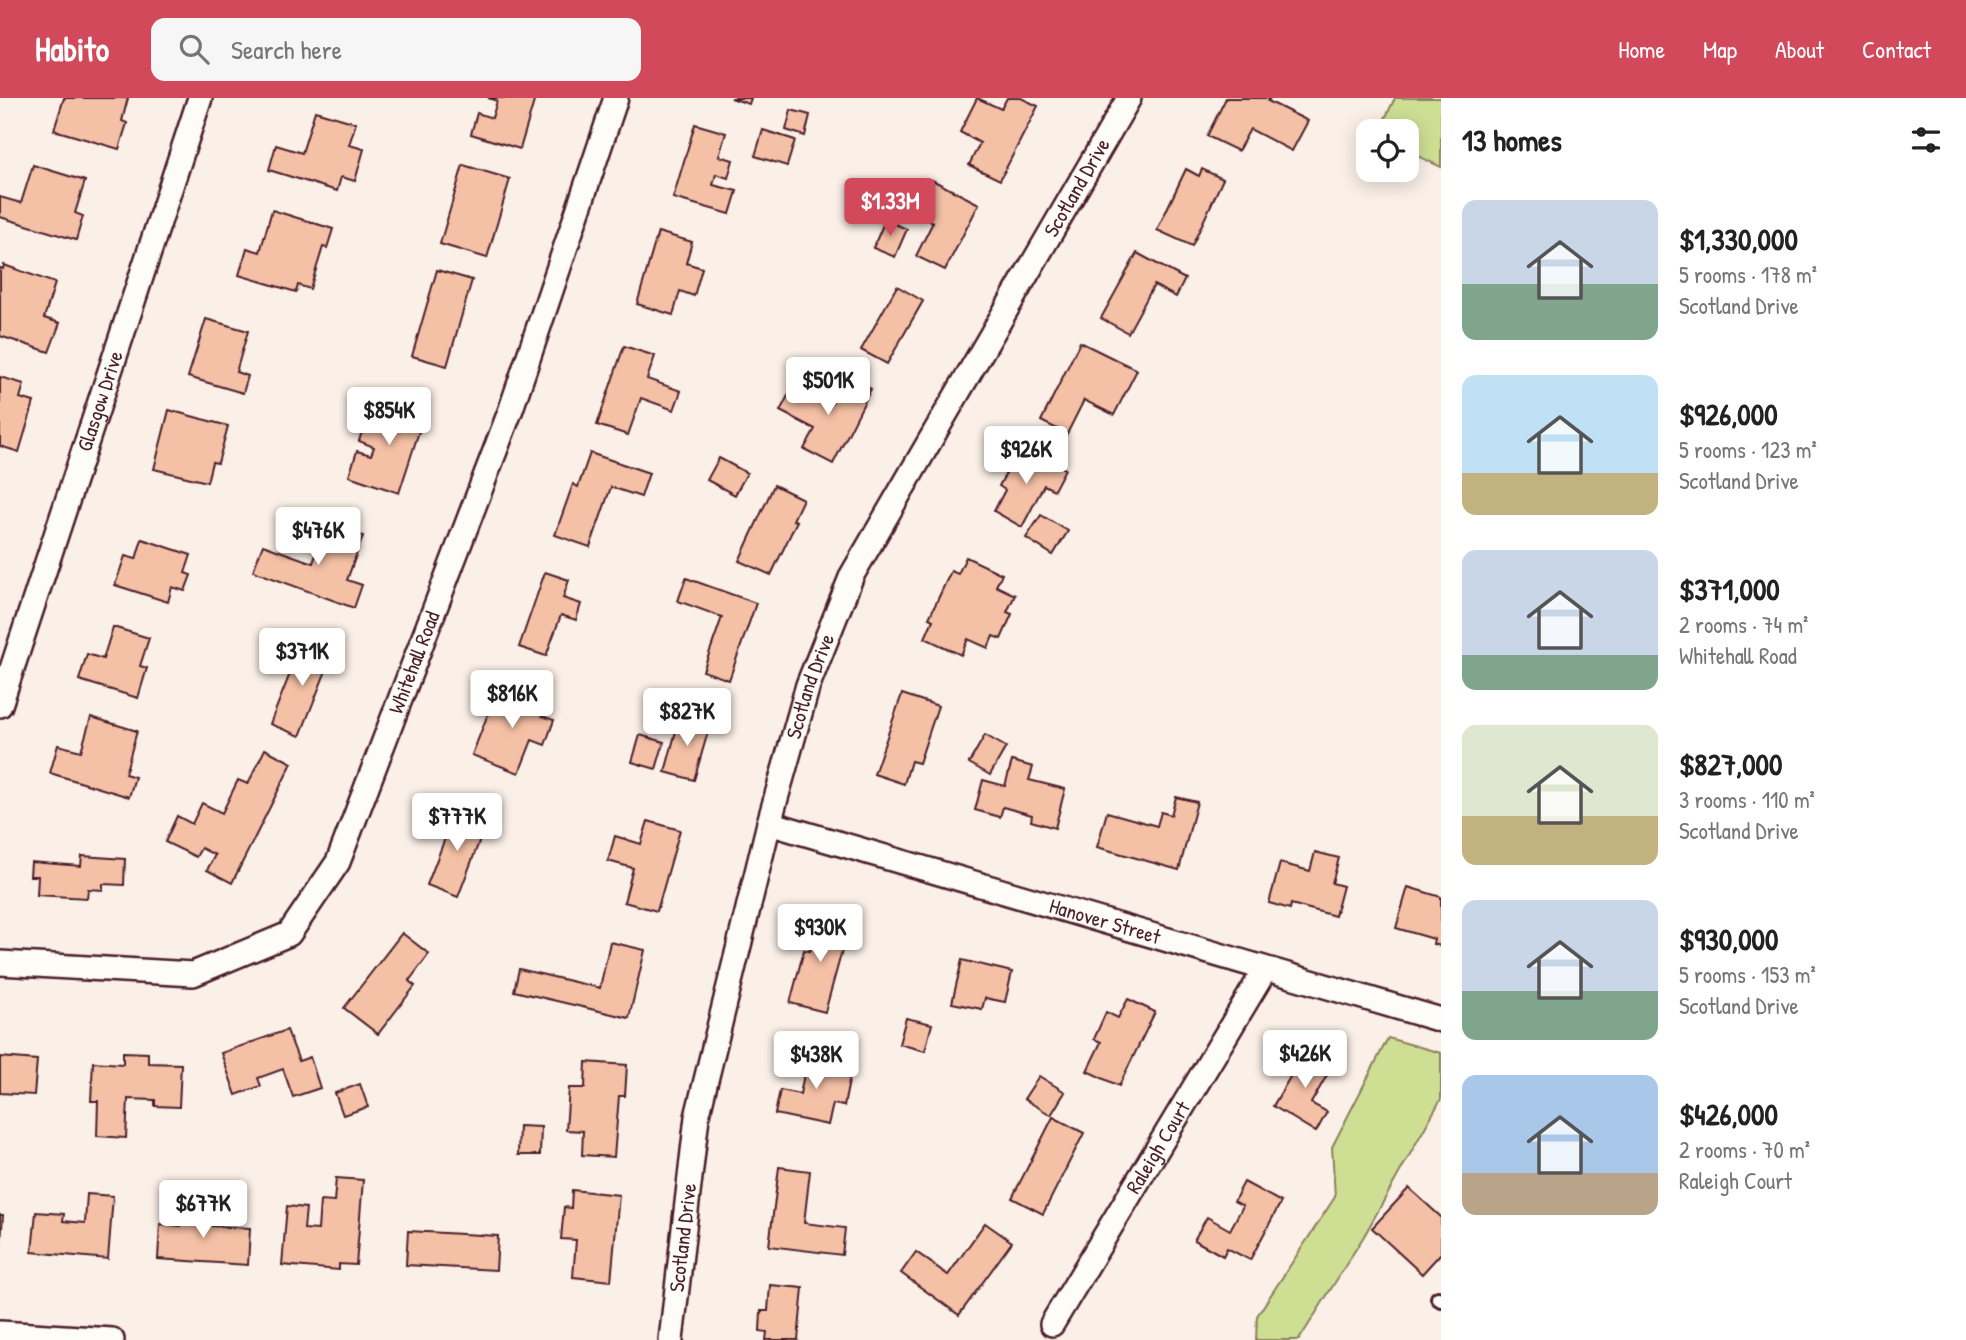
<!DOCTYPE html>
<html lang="en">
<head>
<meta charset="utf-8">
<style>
  :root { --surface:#fff; --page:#f6f6f6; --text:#222; --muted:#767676; --accent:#d1495b }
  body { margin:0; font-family:"Patrick Hand",sans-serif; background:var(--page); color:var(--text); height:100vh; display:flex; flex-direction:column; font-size:26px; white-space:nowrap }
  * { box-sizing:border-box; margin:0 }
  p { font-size:23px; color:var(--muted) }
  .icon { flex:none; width:38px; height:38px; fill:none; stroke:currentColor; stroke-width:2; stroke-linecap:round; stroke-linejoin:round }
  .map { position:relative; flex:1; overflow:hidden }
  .details { display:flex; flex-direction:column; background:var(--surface); width:525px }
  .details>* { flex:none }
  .controls { position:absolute; left:1356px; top:21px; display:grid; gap:14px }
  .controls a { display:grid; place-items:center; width:63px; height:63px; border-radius:14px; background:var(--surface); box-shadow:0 4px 18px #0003; font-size:35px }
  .price { position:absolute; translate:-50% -60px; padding:0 16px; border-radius:7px; background:#fff; color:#222; font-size:23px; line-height:46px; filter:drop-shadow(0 2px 4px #0008) }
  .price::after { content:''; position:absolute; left:50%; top:42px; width:21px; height:16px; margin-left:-10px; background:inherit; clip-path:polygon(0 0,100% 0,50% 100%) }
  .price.current { background:var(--accent); color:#fff }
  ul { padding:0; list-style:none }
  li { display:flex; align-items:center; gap:21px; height:175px; padding:0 21px }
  li span { display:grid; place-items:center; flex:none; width:196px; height:140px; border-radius:14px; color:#555 }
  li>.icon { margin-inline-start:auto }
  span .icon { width:84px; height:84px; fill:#fffc; stroke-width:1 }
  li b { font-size:30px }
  h2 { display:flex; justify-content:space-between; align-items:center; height:84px; padding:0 21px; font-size:30px }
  header { display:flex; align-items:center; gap:42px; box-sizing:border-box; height:98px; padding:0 35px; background:var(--accent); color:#fff }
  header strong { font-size:33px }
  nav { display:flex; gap:38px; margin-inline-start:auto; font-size:24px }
  .search { width:490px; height:63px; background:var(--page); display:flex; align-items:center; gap:18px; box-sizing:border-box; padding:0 24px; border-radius:14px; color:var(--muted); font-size:26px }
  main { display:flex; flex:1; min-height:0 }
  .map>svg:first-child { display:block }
  .green { fill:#cedf93; stroke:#8c7f5f; stroke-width:2 }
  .building { fill:#f5c1a6; stroke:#4a1f2b; stroke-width:2 }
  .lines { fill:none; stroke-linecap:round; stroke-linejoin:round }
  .lane-casing { stroke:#4a1f2b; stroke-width:18 }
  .street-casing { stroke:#4a1f2b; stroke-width:28 }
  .lane { stroke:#fdfcf7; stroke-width:12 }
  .street { stroke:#fdfcf7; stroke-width:23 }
  .labels { text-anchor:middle; stroke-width:5; stroke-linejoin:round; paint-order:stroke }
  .street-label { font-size:21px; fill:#4a1f2b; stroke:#fdfcf7 }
</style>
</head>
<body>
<header>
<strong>Habito</strong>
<div class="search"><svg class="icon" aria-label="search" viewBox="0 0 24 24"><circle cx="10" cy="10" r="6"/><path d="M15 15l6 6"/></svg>Search here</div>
<nav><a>Home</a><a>Map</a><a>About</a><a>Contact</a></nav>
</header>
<main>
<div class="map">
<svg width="1441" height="1242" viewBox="0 0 1441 1242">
  <rect width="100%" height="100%" fill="#fbf0e7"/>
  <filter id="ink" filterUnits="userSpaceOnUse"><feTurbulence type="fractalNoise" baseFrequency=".0143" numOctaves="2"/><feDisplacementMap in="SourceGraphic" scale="14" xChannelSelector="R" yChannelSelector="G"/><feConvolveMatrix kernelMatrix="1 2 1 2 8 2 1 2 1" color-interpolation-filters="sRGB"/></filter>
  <g filter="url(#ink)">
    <g class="green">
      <polygon points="1395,0 1441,0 1441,69 1407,53 1407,33 1379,33"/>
      <polygon points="1388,940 1441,955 1441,1001 1364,1138 1299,1242 1256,1242 1257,1218 1335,1099 1332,1049"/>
    </g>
    <g class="building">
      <polygon points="64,0 128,0 122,23 127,25 119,51 54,32"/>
      <polygon points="488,0 535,0 520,51 471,36 477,15 492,20 497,3"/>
      <polygon points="731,0 751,0 749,6"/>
      <polygon points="977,0 1001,11 1007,0 1021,0 1038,8 1000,82 969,67 980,45 960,34"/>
      <polygon points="1226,0 1270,0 1268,3 1308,23 1292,53 1250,31 1238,53 1207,38"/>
      <polygon points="791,12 810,17 805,38 786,32"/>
      <polygon points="315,13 356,25 349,47 364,51 355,83 341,79 337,93 269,72 276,47 302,55"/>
      <polygon points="695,26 726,35 719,58 733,62 728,80 716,76 713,87 737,93 730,116 673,100"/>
      <polygon points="763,32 795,42 787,68 755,58"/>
      <polygon points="33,67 85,83 75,115 83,118 76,142 0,119 0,99 21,105"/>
      <polygon points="463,67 510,81 487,160 440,146"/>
      <polygon points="1186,71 1199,78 1202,71 1223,81 1192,148 1157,132"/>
      <polygon points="932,82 979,106 945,172 916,158 933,124 916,115"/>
      <polygon points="272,112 333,131 327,150 323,149 310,191 298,187 296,194 239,177 247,150 260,154"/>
      <polygon points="885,122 907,131 895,159 873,150"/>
      <polygon points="658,134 692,144 686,165 702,170 694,198 680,193 673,217 637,206"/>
      <polygon points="1137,155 1185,181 1176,199 1154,187 1128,235 1101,220"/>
      <polygon points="4,167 55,185 44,220 60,225 49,254 0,238 0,170 3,171"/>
      <polygon points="437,172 472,182 447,268 412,258"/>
      <polygon points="897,188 923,203 887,266 861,252"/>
      <polygon points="206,221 248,233 236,274 248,278 243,295 188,279"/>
      <polygon points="1080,244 1137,272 1114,317 1084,302 1067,336 1041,323"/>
      <polygon points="624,248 655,258 647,281 681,293 674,312 641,300 628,337 597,327"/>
      <polygon points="846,278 871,291 833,366 804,351 815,331 780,313 792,290 830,309"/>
      <polygon points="0,279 24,286 20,300 34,304 19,354 0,348"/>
      <polygon points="394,301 426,312 399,395 349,378 357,353 371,357 374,349 359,343 367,318 386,324"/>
      <polygon points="169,312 228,328 218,365 212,364 207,384 154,371"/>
      <polygon points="1029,352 1065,371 1054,392 1044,387 1022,429 994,413 1005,392 999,388 1012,364 1020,368"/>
      <polygon points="590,355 649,375 641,399 611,389 590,449 555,437 573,386 578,389"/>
      <polygon points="719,360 747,375 735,397 707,382"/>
      <polygon points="774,387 803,401 793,422 797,423 771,477 739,463"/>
      <polygon points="1041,417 1068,433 1053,457 1026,440"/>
      <polygon points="327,425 363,438 347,482 362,487 354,510 253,473 263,447 313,465"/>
      <polygon points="142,441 191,457 185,475 191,477 185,493 172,489 168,504 115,487 125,458 136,461"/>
      <polygon points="966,459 1002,476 996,488 1015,497 1007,514 1012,516 1001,541 993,538 988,550 968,541 961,557 925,540 933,522 929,520 951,473 958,476"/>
      <polygon points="545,474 569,482 563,500 581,506 576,522 561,517 546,558 519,549"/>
      <polygon points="686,480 756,505 729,582 703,573 722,519 678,503"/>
      <polygon points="113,529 149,540 140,568 147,570 138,600 79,582 87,556 103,561"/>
      <polygon points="303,543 333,555 300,638 270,626"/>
      <polygon points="498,590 546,608 542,618 554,622 545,647 532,642 519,675 472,657"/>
      <polygon points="902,596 938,608 919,665 911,663 904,686 874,676"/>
      <polygon points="680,618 710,627 694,682 665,674"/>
      <polygon points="91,619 137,633 125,676 135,679 129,699 50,675 58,647 81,653"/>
      <polygon points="640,637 664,644 656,671 632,664"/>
      <polygon points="985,637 1006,649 990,677 969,665"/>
      <polygon points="265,651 292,665 232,785 207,772 215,757 201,750 196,759 165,744 177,718 192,726 202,705 222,715 238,682 248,686"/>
      <polygon points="1012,663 1033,669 1029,682 1065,691 1055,730 1031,723 1032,717 1003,709 1000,719 975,712 983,682 1005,688"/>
      <polygon points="1176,699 1197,704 1179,772 1097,749 1107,714 1157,728 1161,714 1171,717"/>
      <polygon points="456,712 487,723 458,799 427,787"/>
      <polygon points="648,723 680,732 657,813 624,804 633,770 608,763 615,738 641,746"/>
      <polygon points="1315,754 1339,760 1332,785 1343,788 1335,818 1291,806 1290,811 1269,805 1280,765 1310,773"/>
      <polygon points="82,758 125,761 124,787 103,786 103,792 88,791 87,800 37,797 38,778 30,778 31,764 81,768"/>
      <polygon points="1408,789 1441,799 1441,848 1433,846 1434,841 1396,830"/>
      <polygon points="820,816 850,824 825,914 790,905 804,852 810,853"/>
      <polygon points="402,835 429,856 409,883 415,888 378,936 344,910"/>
      <polygon points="610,844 645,852 629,920 514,893 519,871 600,890"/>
      <polygon points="962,862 1012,874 1005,904 985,900 982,911 952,905"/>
      <polygon points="1128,901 1155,914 1119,988 1087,973 1101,944 1094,941 1106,914 1118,920"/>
      <polygon points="906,920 932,926 925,953 899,946"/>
      <polygon points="287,932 299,963 310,959 320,990 293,999 283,971 258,980 261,988 236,997 221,955"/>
      <polygon points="1307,950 1334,965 1311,1005 1327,1014 1316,1034 1273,1008"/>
      <polygon points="809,952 840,959 837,976 850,978 844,1008 833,1006 828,1027 775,1016 780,992 800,996"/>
      <polygon points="123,954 148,955 148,965 181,966 179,1009 155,1008 155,1002 128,1001 126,1040 97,1038 98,1003 91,1003 93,964 123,966"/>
      <polygon points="0,959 37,962 34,997 0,995"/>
      <polygon points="586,964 627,967 625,998 619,998 614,1059 582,1057 583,1033 566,1032 569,990 585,990"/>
      <polygon points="1039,978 1065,994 1051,1017 1024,1001"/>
      <polygon points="360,986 368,1009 343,1017 335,995"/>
      <polygon points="1053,1019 1084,1035 1043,1116 1012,1100"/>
      <polygon points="519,1028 541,1029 540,1057 518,1057"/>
      <polygon points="779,1069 810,1073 804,1125 845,1130 842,1157 769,1148"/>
      <polygon points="336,1080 363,1082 356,1167 339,1166 339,1172 282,1167 287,1108 306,1110 304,1131 318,1132 320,1103 334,1104"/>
      <polygon points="1244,1084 1281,1104 1250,1162 1227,1150 1223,1158 1194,1142 1207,1119 1230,1132 1243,1108 1234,1103"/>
      <polygon points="1409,1090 1441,1119 1441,1155 1422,1176 1372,1130"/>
      <polygon points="572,1092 619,1097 611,1183 573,1179 576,1142 561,1141 564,1109 571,1110"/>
      <polygon points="87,1096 113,1098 108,1161 32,1154 36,1114 64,1116 63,1123 85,1125"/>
      <polygon points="182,1107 213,1109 212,1128 250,1130 248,1167 158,1161 160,1126 181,1128"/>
      <polygon points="0,1117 3,1117 0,1158"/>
      <polygon points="985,1125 1012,1144 959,1217 901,1175 916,1154 948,1177"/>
      <polygon points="408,1133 498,1138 496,1172 406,1167"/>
      <polygon points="770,1187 803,1190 798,1242 766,1242 767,1234 760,1233 761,1213 768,1213"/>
    </g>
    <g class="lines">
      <g class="lane-casing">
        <polyline id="lane" points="1438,1200 1441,1202"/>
      </g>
      <g class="street-casing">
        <g id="street">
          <path id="s1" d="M0,607L200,0"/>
          <path id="s2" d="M769,725L1441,922"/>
          <path id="s3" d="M0,865L193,876L289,836L338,764L511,311L616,0"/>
          <path id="s4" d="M1052,1226L1265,872"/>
          <polyline points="0,1235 112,1242"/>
          <path id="s5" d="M671,1242L697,1019L769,725L808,587L852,477L1129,0"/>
        </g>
      </g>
      <use href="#lane" class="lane"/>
      <use href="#street" class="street"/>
    </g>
  </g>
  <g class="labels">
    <g class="street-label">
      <text dy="7" stroke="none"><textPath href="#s5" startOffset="1237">Scotland Drive</textPath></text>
      <text dy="7" stroke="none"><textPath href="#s1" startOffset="320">Glasgow Drive</textPath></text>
      <text dy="7" stroke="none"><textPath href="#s3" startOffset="598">Whitehall Road</textPath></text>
      <text dy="7" stroke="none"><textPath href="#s5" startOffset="670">Scotland Drive</textPath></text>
      <text dy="7" stroke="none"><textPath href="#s2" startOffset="350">Hanover Street</textPath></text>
      <text dy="7" stroke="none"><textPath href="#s4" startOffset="206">Raleigh Court</textPath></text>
      <text dy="7" stroke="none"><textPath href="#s5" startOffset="103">Scotland Drive</textPath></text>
    </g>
  </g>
</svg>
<div class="controls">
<a><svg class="icon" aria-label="locate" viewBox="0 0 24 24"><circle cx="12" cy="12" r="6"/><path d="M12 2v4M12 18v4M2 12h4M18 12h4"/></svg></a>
</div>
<b class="price current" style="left:890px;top:140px">$1.33M</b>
<b class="price" style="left:828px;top:319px">$501K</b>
<b class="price" style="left:389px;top:349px">$854K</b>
<b class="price" style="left:1026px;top:388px">$926K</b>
<b class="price" style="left:318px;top:469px">$476K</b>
<b class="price" style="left:302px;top:590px">$371K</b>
<b class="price" style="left:512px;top:632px">$816K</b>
<b class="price" style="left:687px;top:650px">$827K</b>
<b class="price" style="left:457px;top:755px">$777K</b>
<b class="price" style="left:820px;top:866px">$930K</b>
<b class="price" style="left:1305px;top:992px">$426K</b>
<b class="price" style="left:816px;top:993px">$438K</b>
<b class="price" style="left:203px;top:1142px">$677K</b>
</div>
<section class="details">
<h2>13 homes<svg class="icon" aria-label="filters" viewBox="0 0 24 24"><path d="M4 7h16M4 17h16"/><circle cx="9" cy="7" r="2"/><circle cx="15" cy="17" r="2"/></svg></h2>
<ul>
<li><span style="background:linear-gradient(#c9d6e8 60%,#7fa58c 0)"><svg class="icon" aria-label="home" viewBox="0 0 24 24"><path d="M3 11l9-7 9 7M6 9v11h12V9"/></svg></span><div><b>$1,330,000</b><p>5 rooms · 178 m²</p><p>Scotland Drive</p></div></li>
<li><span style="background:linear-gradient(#bfe0f5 70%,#c2b280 0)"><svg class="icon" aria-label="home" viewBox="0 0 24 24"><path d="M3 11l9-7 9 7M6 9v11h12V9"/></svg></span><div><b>$926,000</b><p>5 rooms · 123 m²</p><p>Scotland Drive</p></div></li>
<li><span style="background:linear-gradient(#c9d6e8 75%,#7fa58c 0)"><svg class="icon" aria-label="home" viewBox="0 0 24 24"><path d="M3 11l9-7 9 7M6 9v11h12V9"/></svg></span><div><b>$371,000</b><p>2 rooms · 74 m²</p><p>Whitehall Road</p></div></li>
<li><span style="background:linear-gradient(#dfe7d0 65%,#c2b280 0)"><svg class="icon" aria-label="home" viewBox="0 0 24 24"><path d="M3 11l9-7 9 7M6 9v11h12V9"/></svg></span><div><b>$827,000</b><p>3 rooms · 110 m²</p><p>Scotland Drive</p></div></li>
<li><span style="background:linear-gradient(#c9d6e8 65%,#7fa58c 0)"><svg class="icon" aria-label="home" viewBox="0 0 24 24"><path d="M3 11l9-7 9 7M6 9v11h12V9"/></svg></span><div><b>$930,000</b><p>5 rooms · 153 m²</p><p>Scotland Drive</p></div></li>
<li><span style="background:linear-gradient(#a9c7e8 70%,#b9a48a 0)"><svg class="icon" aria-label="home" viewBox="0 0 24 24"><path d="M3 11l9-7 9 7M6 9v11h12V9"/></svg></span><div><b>$426,000</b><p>2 rooms · 70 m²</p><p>Raleigh Court</p></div></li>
</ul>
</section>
</main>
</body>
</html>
